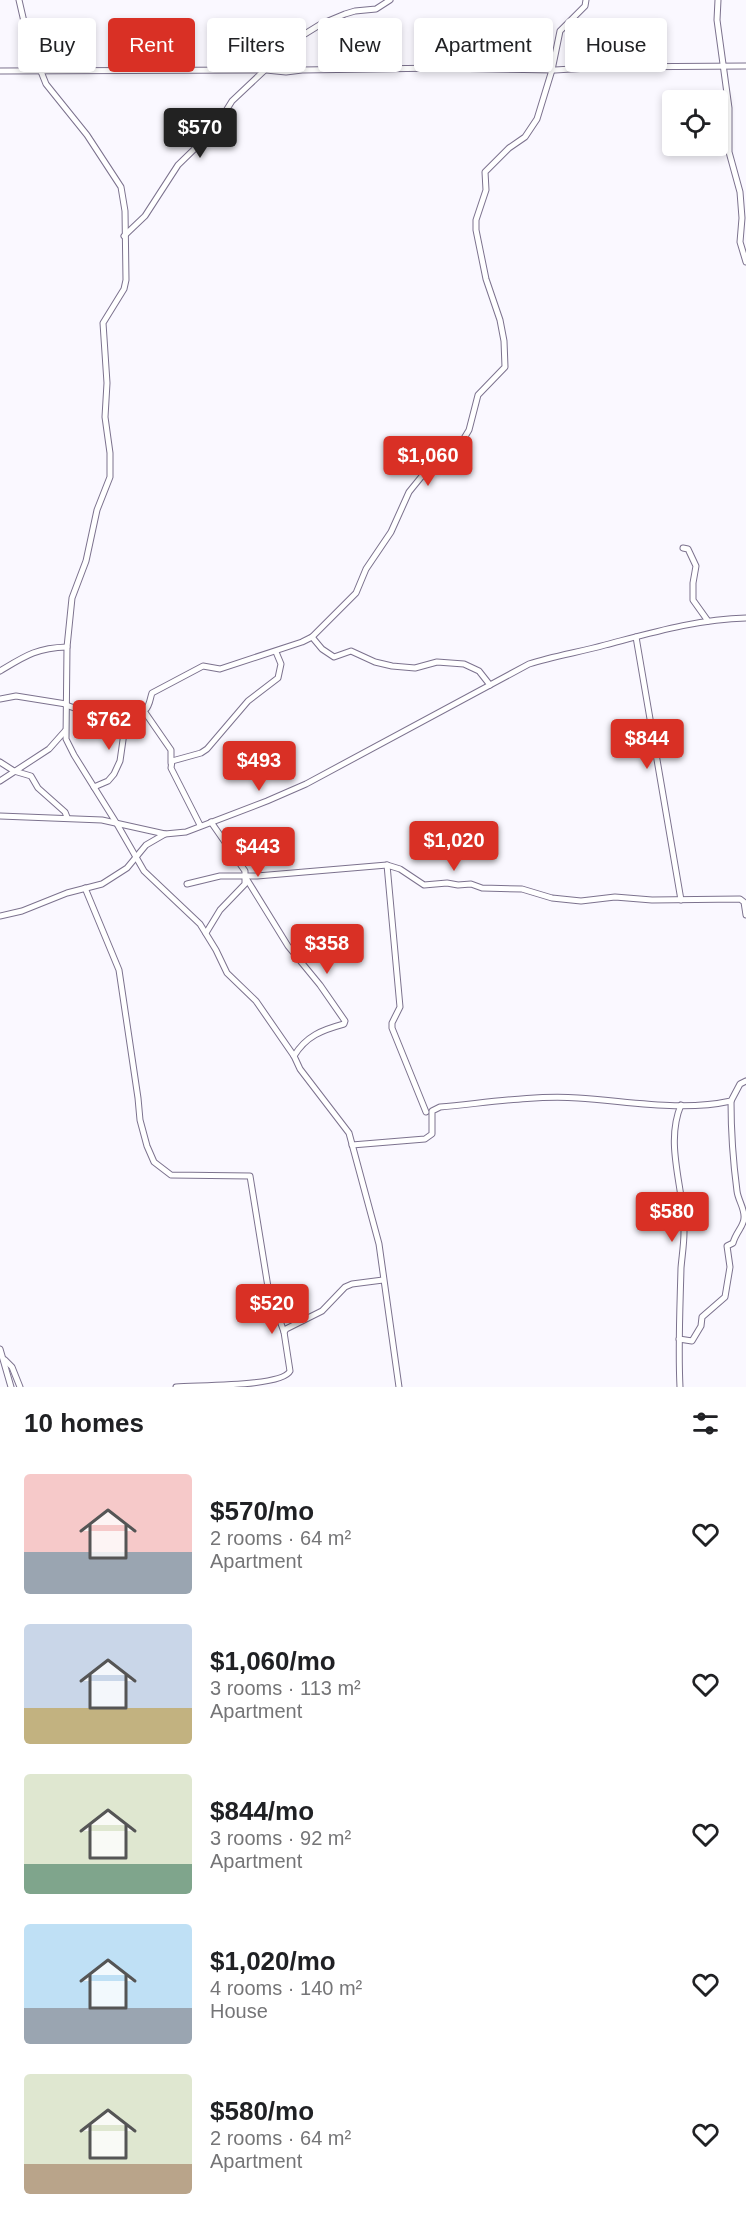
<!DOCTYPE html>
<html lang="en">
<head>
<meta charset="utf-8">
<style>
  :root { --surface:#fff; --page:#f6f6f6; --text:#202124; --muted:#757577; --accent:#d93025 }
  body { margin:0; font-family:Helvetica,sans-serif; background:var(--page); color:var(--text); height:100vh; display:flex; flex-direction:column; font-size:22px; white-space:nowrap }
  * { box-sizing:border-box; margin:0 }
  p { font-size:20px; color:var(--muted) }
  .icon { flex:none; width:33px; height:33px; fill:none; stroke:currentColor; stroke-width:2; stroke-linecap:round; stroke-linejoin:round }
  .map { position:relative; height:1387px; overflow:hidden }
  .details { display:flex; flex-direction:column; background:var(--surface); flex:1 }
  .details>* { flex:none }
  .banner { position:absolute; left:18px; top:18px; width:711px; height:54px; display:flex; gap:12px }
  .controls { position:absolute; left:662px; top:90px; display:grid; gap:12px }
  .controls a { display:grid; place-items:center; width:66px; height:66px; border-radius:6px; background:var(--surface); box-shadow:0 3px 9px #0003; font-size:30px }
  .price { position:absolute; translate:-50% -51px; padding:0 14px; border-radius:6px; background:var(--accent); color:#fff; font-size:20px; line-height:39px; filter:drop-shadow(0 2px 3px #0008) }
  .price::after { content:''; position:absolute; left:50%; top:36px; width:18px; height:14px; margin-left:-9px; background:inherit; clip-path:polygon(0 0,100% 0,50% 100%) }
  .price.on { background:#222; color:#fff }
  ul { padding:0; list-style:none }
  li { display:flex; align-items:center; gap:18px; height:150px; padding:0 24px }
  li span { display:grid; place-items:center; flex:none; width:168px; height:120px; border-radius:6px; color:#555 }
  li>.icon { margin-inline-start:auto }
  span .icon { width:72px; height:72px; fill:#fffc; stroke-width:1 }
  li b { font-size:26px }
  h2 { display:flex; justify-content:space-between; align-items:center; height:72px; padding:0 24px; font-size:26px }
  .tag { padding:0 21px; border-radius:6px; background:var(--surface); box-shadow:0 3px 9px #0003; font-size:21px; line-height:54px }
  .tag.on { background:var(--accent); color:#fff }
  .map>svg:first-child { display:block }
  .lines { fill:none; stroke-linecap:round; stroke-linejoin:round }
  .minor-casing { stroke:#7c728e; stroke-width:7 }
  .minor { stroke:#fff; stroke-width:5 }
</style>
</head>
<body>
<div class="map">
<svg width="746" height="1387" viewBox="0 0 746 1387">
  <rect width="100%" height="100%" fill="#faf8ff"/>
  <g class="lines">
    <g class="minor-casing">
      <g id="minor">
        <polyline points="19,0 28,39 46,84 87,135 121,187 125,211 126,280 124,289 103,323 107,383 105,417 110,453 110,477 97,510 86,561 72,598 67,647 66,739 74,755 117,824 144,871 200,924 216,950 227,973 256,1001 294,1056 300,1069 349,1133 379,1244 399,1387"/>
        <polyline points="718,0 717,20 729,108 729,152 740,192 742,218 740,242 746,262"/>
        <polyline points="0,71 266,70 286,72 302,70 442,68 555,70 605,67 746,66"/>
        <polyline points="124,236 145,216 178,165 214,130 232,101 300,37 321,24 345,14 355,11 376,9 390,0"/>
        <polyline points="683,548 688,549 696,566 693,583 693,600 708,621"/>
        <polyline points="312,637 322,649 334,657 351,651 375,662 392,666 415,668 437,662 464,664 479,671 490,685"/>
        <polyline points="636,637 681,900"/>
        <path d="M0,671C25,656 36,648 67,647"/>
        <polyline points="0,699 16,696 66,704"/>
        <path d="M66,705C80,711 133,721 145,710C150,706 150,698 152,693L203,666L220,669L302,642L312,637L356,593L366,569L391,532L409,492L422,476L442,467L452,458L469,430L478,395L505,367L504,341L500,320L486,279L476,230V220L486,190L485,172L509,148L525,137L537,119L552,70L560,31L585,6L586,0"/>
        <polyline points="144,711 171,750 171,763"/>
        <polyline points="0,762 14,771 31,776 38,788 65,812 67,817"/>
        <polyline points="0,781 49,749 65,731"/>
        <polyline points="94,787 108,781 114,774 120,761 124,733 112,714"/>
        <path d="M0,816L102,820L165,834L186,832L267,801L306,784L529,664C554,656 580,652 605,645C651,633 698,619 746,618"/>
        <polyline points="200,825 171,768 172,761 201,753 207,749 248,701 278,678 281,664 276,652"/>
        <polyline points="387,865 400,1007 392,1023 392,1028 426,1112"/>
        <path d="M246,878L288,946L320,985L345,1021L344,1024C322,1030 306,1036 294,1056"/>
        <polyline points="187,884 220,876 257,876 387,865 400,869 424,885 447,883 458,885 471,884 482,888 522,889 552,898 581,901 615,897 652,900 740,899 744,902 746,915"/>
        <polyline points="85,888 119,970 138,1098 140,1120 147,1146 154,1162 171,1175 250,1176 268,1287 284,1332"/>
        <polyline points="0,916 22,911 67,893 102,884 127,868 146,845 165,834"/>
        <polyline points="206,933 220,910 245,884 245,871 211,822"/>
        <path d="M352,1145L425,1139L432,1134V1111L440,1107C485,1103 533,1095 578,1098C628,1101 681,1112 731,1101L740,1084L746,1081"/>
        <path d="M679,1339L692,1341L701,1326L702,1317L725,1297L730,1267L727,1246L733,1243C736,1232 744,1226 744,1218C745,1209 738,1200 737,1191C733,1161 731,1131 731,1101"/>
        <polyline points="0,1349 11,1387"/>
        <polyline points="5,1360 12,1367 20,1387"/>
        <path d="M176,1387C197,1385 282,1387 290,1371L284,1332L286,1329L322,1311L345,1287L352,1284L383,1280"/>
        <path d="M680,1387C678,1347 680,1308 681,1268C682,1256 684,1244 684,1232C685,1190 664,1145 681,1105"/>
      </g>
    </g>
    <use href="#minor" class="minor"/>
  </g>
</svg>
<div class="controls">
<a><svg class="icon" aria-label="locate" viewBox="0 0 24 24"><circle cx="12" cy="12" r="6"/><path d="M12 2v4M12 18v4M2 12h4M18 12h4"/></svg></a>
</div>
<b class="price on" style="left:200px;top:159px">$570</b>
<b class="price" style="left:428px;top:487px">$1,060</b>
<b class="price" style="left:109px;top:751px">$762</b>
<b class="price" style="left:647px;top:770px">$844</b>
<b class="price" style="left:259px;top:792px">$493</b>
<b class="price" style="left:454px;top:872px">$1,020</b>
<b class="price" style="left:258px;top:878px">$443</b>
<b class="price" style="left:327px;top:975px">$358</b>
<b class="price" style="left:672px;top:1243px">$580</b>
<b class="price" style="left:272px;top:1335px">$520</b>
<div class="banner">
<a class="tag">Buy</a>
<a class="tag on">Rent</a>
<a class="tag">Filters</a>
<a class="tag">New</a>
<a class="tag">Apartment</a>
<a class="tag">House</a>
</div>
</div>
<section class="details">
<h2>10 homes<svg class="icon" aria-label="filters" viewBox="0 0 24 24"><path d="M4 7h16M4 17h16"/><circle cx="9" cy="7" r="2"/><circle cx="15" cy="17" r="2"/></svg></h2>
<ul>
<li><span style="background:linear-gradient(#f6c9c9 65%,#9aa5b1 0)"><svg class="icon" aria-label="home" viewBox="0 0 24 24"><path d="M3 11l9-7 9 7M6 9v11h12V9"/></svg></span><div><b>$570/mo</b><p>2 rooms · 64 m²</p><p>Apartment</p></div><svg class="icon" aria-label="heart" viewBox="0 0 24 24"><path d="M12 20l-8-8c-3-5 5-10 8-4 3-6 11-1 8 4z"/></svg></li>
<li><span style="background:linear-gradient(#c9d6e8 70%,#c2b280 0)"><svg class="icon" aria-label="home" viewBox="0 0 24 24"><path d="M3 11l9-7 9 7M6 9v11h12V9"/></svg></span><div><b>$1,060/mo</b><p>3 rooms · 113 m²</p><p>Apartment</p></div><svg class="icon" aria-label="heart" viewBox="0 0 24 24"><path d="M12 20l-8-8c-3-5 5-10 8-4 3-6 11-1 8 4z"/></svg></li>
<li><span style="background:linear-gradient(#dfe7d0 75%,#7fa58c 0)"><svg class="icon" aria-label="home" viewBox="0 0 24 24"><path d="M3 11l9-7 9 7M6 9v11h12V9"/></svg></span><div><b>$844/mo</b><p>3 rooms · 92 m²</p><p>Apartment</p></div><svg class="icon" aria-label="heart" viewBox="0 0 24 24"><path d="M12 20l-8-8c-3-5 5-10 8-4 3-6 11-1 8 4z"/></svg></li>
<li><span style="background:linear-gradient(#bfe0f5 70%,#9aa5b1 0)"><svg class="icon" aria-label="home" viewBox="0 0 24 24"><path d="M3 11l9-7 9 7M6 9v11h12V9"/></svg></span><div><b>$1,020/mo</b><p>4 rooms · 140 m²</p><p>House</p></div><svg class="icon" aria-label="heart" viewBox="0 0 24 24"><path d="M12 20l-8-8c-3-5 5-10 8-4 3-6 11-1 8 4z"/></svg></li>
<li><span style="background:linear-gradient(#dfe7d0 75%,#b9a48a 0)"><svg class="icon" aria-label="home" viewBox="0 0 24 24"><path d="M3 11l9-7 9 7M6 9v11h12V9"/></svg></span><div><b>$580/mo</b><p>2 rooms · 64 m²</p><p>Apartment</p></div><svg class="icon" aria-label="heart" viewBox="0 0 24 24"><path d="M12 20l-8-8c-3-5 5-10 8-4 3-6 11-1 8 4z"/></svg></li>
</ul>
</section>
</body>
</html>
